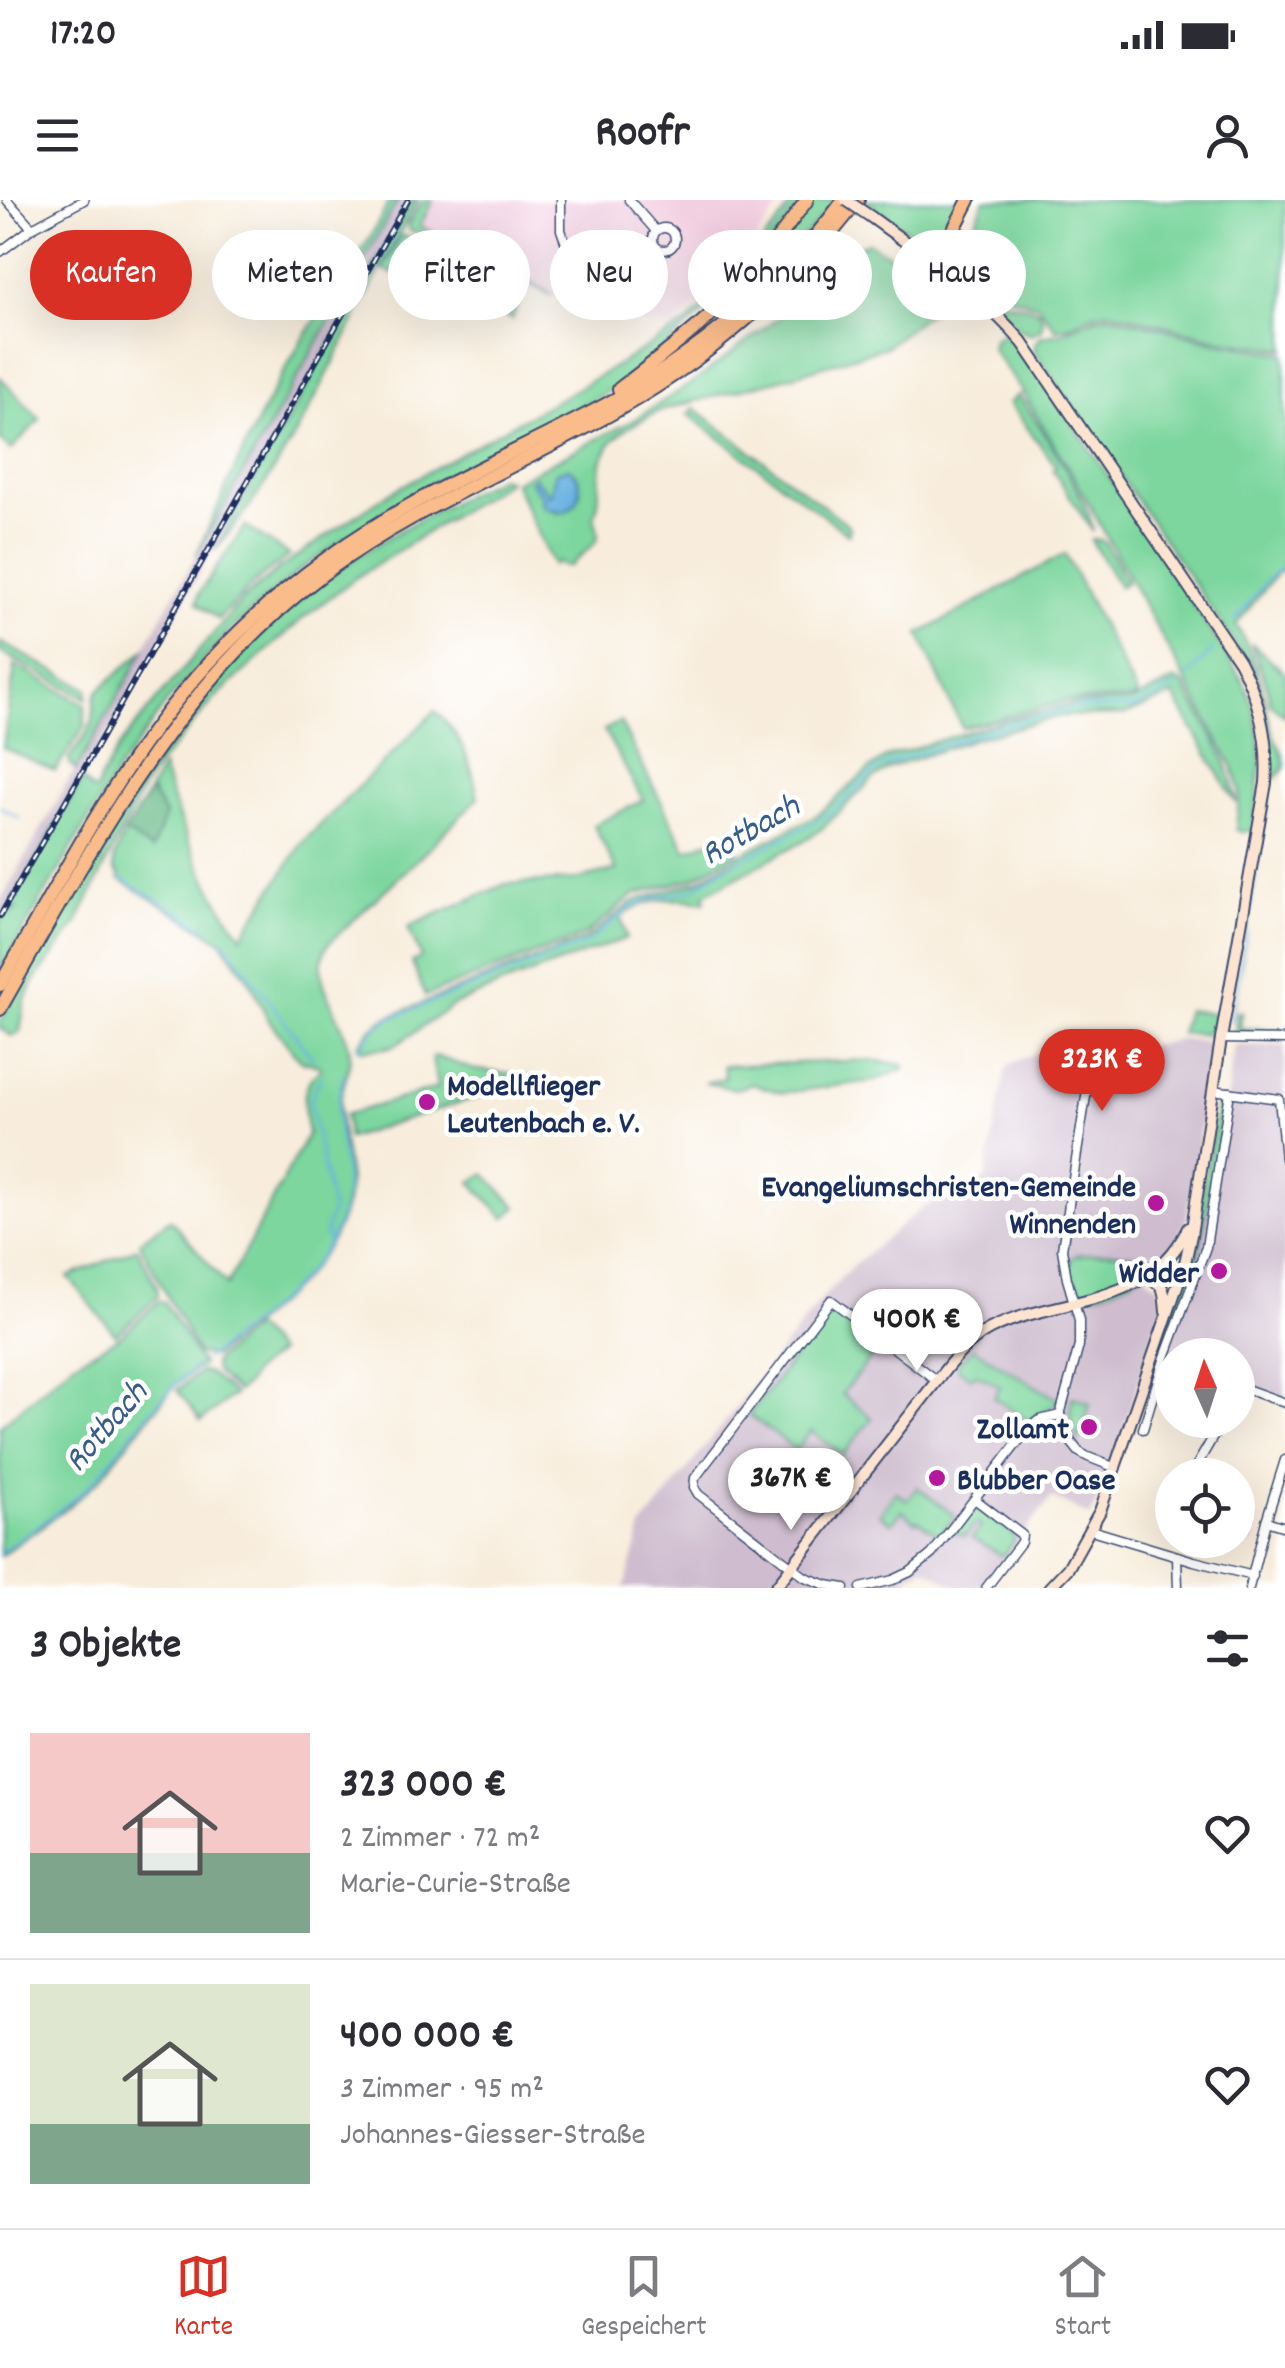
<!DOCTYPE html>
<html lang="de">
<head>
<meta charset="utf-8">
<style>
  :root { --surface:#fff; --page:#f2f2f3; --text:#2b2b33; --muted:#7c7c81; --line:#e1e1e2; --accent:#d93025 }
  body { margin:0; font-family:Dekko,sans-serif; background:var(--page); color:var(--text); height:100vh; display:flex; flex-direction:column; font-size:38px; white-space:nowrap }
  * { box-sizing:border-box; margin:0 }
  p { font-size:32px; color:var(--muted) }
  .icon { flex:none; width:55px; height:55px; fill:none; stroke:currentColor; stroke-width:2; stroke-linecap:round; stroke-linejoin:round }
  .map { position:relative; height:1388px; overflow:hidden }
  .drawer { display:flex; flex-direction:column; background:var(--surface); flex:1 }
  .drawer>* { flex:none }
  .guide { position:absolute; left:30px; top:30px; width:1225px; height:90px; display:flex; gap:20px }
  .needle { width:65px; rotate:357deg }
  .buttons { position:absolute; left:1155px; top:1138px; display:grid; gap:20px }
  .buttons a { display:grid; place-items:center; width:100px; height:100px; border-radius:50%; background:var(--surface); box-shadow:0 10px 40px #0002; font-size:50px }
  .price { position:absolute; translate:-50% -85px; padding:0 22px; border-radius:35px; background:#fff; color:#222; font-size:32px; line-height:65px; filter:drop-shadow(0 2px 5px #0008) }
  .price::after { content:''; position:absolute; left:50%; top:60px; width:30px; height:22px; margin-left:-15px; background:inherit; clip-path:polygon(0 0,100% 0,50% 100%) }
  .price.on { background:var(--accent); color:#fff }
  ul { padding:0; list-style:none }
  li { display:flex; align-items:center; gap:30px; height:250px; padding:0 30px }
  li+li { border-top:2px solid var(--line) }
  li span { display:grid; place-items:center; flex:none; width:280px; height:200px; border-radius:0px; color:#555 }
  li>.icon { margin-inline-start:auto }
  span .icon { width:120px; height:120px; fill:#fffc; stroke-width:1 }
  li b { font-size:42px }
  h2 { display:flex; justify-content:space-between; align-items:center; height:120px; padding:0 30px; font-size:42px }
  .tag { padding:0 35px; border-radius:45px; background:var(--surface); box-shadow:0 10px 40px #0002; font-size:35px; line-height:90px }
  .tag.on { background:var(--accent); color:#fff }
  .status { display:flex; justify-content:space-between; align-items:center; height:70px; padding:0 50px; background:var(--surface); direction:ltr }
  .status svg { height:28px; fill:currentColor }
  header { display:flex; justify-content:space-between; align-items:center; height:130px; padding:0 30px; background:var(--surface); font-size:45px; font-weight:800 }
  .dock { display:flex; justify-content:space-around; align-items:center; height:140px; border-top:2px solid var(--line); background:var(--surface); font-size:28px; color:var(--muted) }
  .dock a { display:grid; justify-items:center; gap:5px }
  .dock .on { color:var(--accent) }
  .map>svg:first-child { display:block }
  .built { fill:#f2cfe1 }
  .industrial { fill:#cfbdcf }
  .green { fill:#7bd69d; stroke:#4b827e; stroke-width:2.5; fill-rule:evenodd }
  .forest { fill:#64b784; stroke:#407371; stroke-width:2.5 }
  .water { fill:#6bb3e2; stroke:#4371a0; stroke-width:2.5 }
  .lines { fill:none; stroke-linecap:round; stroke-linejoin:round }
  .stream { stroke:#6bb3e2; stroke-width:2.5 }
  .minor-casing { stroke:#3c4c71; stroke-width:11 }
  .secondary-casing { stroke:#3c4c71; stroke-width:14 }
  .trunk-casing { stroke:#3c4c71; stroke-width:16 }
  .minor { stroke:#fff; stroke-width:8 }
  .secondary { stroke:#fde4d1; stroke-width:10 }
  .trunk { stroke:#fabc8b; stroke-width:12 }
  .rail-casing { stroke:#1b2f5e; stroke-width:6 }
  .rail { stroke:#fff; stroke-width:2.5; stroke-dasharray:8; stroke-linecap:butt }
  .secondary-bridge-casing { stroke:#3c4c71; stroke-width:14; stroke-linecap:butt }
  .secondary-bridge { stroke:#fde4d1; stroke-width:10 }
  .poi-dot { fill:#b5179e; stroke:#fff; stroke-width:4 }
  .labels { text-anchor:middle; stroke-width:9; stroke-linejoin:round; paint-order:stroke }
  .poi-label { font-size:32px; font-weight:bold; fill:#1b2f5e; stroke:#fff; text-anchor:end }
  .water-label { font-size:35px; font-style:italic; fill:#375d8c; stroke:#fff }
</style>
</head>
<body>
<div class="status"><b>17:20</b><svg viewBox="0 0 49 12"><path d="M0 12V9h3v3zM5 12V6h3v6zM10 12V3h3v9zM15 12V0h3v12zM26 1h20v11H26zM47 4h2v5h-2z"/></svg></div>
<header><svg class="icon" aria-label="menu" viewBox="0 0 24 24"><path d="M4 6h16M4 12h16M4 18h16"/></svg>Roofr<svg class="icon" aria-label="person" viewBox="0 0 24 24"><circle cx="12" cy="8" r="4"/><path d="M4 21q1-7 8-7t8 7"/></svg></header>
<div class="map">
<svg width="1285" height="1388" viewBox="0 0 1285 1388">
  <rect width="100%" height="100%" fill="#fff"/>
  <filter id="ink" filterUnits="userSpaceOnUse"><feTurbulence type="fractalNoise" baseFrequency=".01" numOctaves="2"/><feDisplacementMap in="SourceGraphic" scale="20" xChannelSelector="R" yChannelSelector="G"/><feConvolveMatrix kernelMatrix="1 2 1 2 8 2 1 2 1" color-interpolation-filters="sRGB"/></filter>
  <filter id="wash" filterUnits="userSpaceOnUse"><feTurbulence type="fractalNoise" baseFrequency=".0048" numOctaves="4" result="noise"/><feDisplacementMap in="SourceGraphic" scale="40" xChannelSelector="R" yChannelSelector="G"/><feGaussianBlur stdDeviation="2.25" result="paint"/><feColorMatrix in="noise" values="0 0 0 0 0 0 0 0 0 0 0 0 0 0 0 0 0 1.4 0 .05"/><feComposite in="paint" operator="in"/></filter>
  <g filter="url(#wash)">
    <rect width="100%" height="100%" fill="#f8eddc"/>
    <g class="built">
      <polygon points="433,0 784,0 752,45 708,96 671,128 601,114 567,103 511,70 419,25"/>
      <polygon points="1238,1311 1260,1318 1254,1345 1236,1340"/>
    </g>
    <g class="industrial">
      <polygon points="398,0 411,0 0,723 0,702"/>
      <polygon points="1181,839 1214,842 1205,888 1201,898 1201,925 1186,1022 1171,1050 1145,1075 1160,1088 1163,1106 1109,1273 1090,1317 1052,1297 982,1388 959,1388 924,1367 904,1380 918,1388 624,1388 642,1327 820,1101 847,1071 922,1008 985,979 1005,872 1009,865 1048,847 1061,844 1084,841 1150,846"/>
      <polygon points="1234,845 1285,846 1285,1202 1238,1185 1238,1155 1172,1155 1172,1161 1162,1157 1194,1073 1203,1039 1226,906"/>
    </g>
    <g class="green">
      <path d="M390,0H398L196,356C226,288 255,220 293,156C324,103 363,56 390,0Z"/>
      <path d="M411,0H418C350,116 304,249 214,351Z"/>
      <polygon points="423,0 433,0 420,26 511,70 551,94 550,95 448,42 408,30 408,24"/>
      <polygon points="794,0 804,0 739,83 624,182 570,214 443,278 389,309 301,369 230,430 171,497 116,573 0,771 0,723 6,712 12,713 16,708 8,709 81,581 84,581 92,590 96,591 100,580 121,544 150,508 243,399 280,368 386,295 582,186 686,124 732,79 783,17"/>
      <path d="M813,0H836C814,26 793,52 769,76C731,114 686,146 642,176L702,128Z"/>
      <polygon points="867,0 964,0 935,38 923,41 866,2"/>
      <path d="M984,0H1285V150L1217,139L1113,112C1088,110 1079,127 1056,129L1038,105L1003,94L1007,88L996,81L992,85C952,48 970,44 984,0Z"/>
      <path d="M401,36H405C448,47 486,66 524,89L512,119L427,84L382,70Z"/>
      <path d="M869,43L896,59L945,99L886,147L781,179L661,210L626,229L612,241L601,262L598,304L594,316L598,332L597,341L570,366H562L559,362L553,365L514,282L635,219L698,179L794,106L853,48ZM534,278L549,296L554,285L580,290C579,303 571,311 557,312L530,281Z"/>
      <path d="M953,55C971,67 981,89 1001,100C1018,108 1049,101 1041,129L1031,134L1017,129L952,63Z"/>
      <path d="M1110,115L1217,142L1285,154V368L1277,373L1236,425C1258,460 1262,493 1272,531C1276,545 1285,552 1285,567L1275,578L1271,577C1270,536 1266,500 1248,463L1034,150L1036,142L1042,136L1061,133L1097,117Z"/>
      <path d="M1002,133L1011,135L1024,152L1155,344L1243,481C1268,534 1261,575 1253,631H1241L1236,628L1240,590L1233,567L1074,277L1021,190L992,149L994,139Z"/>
      <polygon points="0,177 40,219 11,250 0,240"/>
      <path d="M1018,195C1038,222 1090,301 1093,332L1053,270L1056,266L1009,203Z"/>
      <polygon points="694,208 847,324 850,329 848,334 688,214"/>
      <path d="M500,277L509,280L354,379L303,418L218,495L156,567L142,589L77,723L35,780L25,801L20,832L12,836L0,828V822C88,664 170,501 316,386C372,342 436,310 500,277Z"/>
      <polygon points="245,326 289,355 257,380 218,419 197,403 199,393"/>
      <polygon points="1091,340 1101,340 1105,343 1127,382 1119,386"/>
      <polygon points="1065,354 1138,496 1132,499 1066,501 962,528 919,434"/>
      <polygon points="0,442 88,489 87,498 0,452"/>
      <polygon points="1251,443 1285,473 1285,516 1270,503 1266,483"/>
      <path d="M145,449L76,570L70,564L69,558C77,547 87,536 92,523C96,511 91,502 98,491Z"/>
      <polygon points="15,465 85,504 85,526 55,571 3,548"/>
      <path d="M1176,480L1183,484C1204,522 1232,560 1236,603L1173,495L1125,515L1061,516L973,539L889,568L873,579L823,628L805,640L705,694V702C672,697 648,697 621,717L627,738L498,786L454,805L396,845L385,848L362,850L358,845L372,828L385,818L588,738L634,701L698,681L740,655L819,614L871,568L887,557L1002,521L1072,504L1131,502Z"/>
      <path d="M435,511C461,533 472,565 478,598L419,658L329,743C306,776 342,814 349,847C353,864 342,885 340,902C338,927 347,955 349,981C345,1061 268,1110 213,1157L198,1154L139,1042L170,1019L227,1085L308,933C303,911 299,882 321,869L318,865L302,861L293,852L268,819L250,781L220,740L119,679L120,676L114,669V658L125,632L151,649L164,615L150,590L162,567C180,627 204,686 242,736L302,643Z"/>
      <polygon points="620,522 686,650 729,634 738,652 694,678 634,695 587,734 425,796 412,762 421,757 408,727 505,684 576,680 616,670 594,625 643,600 604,530"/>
      <polygon points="1187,810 1218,814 1213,835 1180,833"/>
      <polygon points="1238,812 1242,812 1240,828 1285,830 1285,839 1239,835 1235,832"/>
      <polygon points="435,856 472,869 538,878 348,938 345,915 437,888 432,857"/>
      <polygon points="871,860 903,865 904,869 874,881 782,893 752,884 736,889 705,883 725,878 723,866"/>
      <polygon points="1218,902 1225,905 1203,1033 1194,1073 1152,1185 1149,1183 1193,1041"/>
      <polygon points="485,974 517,1007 505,1018 471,982"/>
      <polygon points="137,1048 157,1087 158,1096 116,1135 68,1077"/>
      <path d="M1110,1052L1166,1058C1151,1068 1100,1102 1083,1092C1074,1086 1072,1071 1069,1062L1076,1055Z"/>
      <polygon points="159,1101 165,1103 202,1165 175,1185 99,1280 67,1308 0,1356 0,1226 73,1163 121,1136"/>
      <polygon points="833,1113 843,1115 852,1121 850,1123 880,1146 842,1194 872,1218 843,1255 811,1231 796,1250 749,1215 824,1119"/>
      <polygon points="254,1127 278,1153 253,1172 247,1184 237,1192 215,1172 214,1164 217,1159"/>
      <polygon points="973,1148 1060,1201 1029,1221 994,1198 1000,1186 976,1174 971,1177 957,1168 959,1162"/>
      <polygon points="200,1172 209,1173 234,1195 201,1221 177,1190"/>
      <path d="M1072,1197L1090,1203L1078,1241C1071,1226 1069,1213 1072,1197Z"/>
      <polygon points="917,1287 955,1316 940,1336 918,1320 916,1322 902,1311 892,1323 880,1314 896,1292 907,1300"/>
      <polygon points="979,1306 983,1308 982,1311 1012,1333 1014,1341 1003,1356 972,1338 981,1327 976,1323 965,1336 953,1332 972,1309"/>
    </g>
    <polygon class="forest" points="150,590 165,615 152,650 125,632"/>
    <path class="water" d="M568,268C581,274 582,290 577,302L564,312L545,308L541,302L544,299L530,281L534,277L550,295L556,272Z"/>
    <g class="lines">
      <g class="stream">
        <polyline points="925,100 930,95"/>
        <polyline points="1236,419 1267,380 1285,364"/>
        <polyline points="1187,478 1213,449"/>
        <polyline points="0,607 20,618"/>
        <polyline points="120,678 208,729"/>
        <polyline points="223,739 313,859"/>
        <polyline points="1231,821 1268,600"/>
        <polyline points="358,850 375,828 390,818 580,746 592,740 632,707 655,698 691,690 719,671 814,623 828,615 876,570 889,563 992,529 1060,511 1080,508 1134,508 1177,485"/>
        <path d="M322,876L315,887L310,902L332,1011C328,1023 323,1030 328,1042"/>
        <path d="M206,1159C260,1116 347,1060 346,982C345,958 337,935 338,912C338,899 341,886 344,874"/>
        <path d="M0,1353C30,1330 67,1309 93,1281C128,1243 155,1198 197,1166"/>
      </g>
    </g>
  </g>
  <g filter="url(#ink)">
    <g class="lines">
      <g class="minor-casing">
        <g id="minor">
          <polyline points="7,0 32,28"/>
          <polyline points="561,0 561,30 570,55"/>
          <polyline points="629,0 656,31"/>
          <circle cx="664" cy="39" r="11"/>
          <polyline points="0,52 32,28 84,0"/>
          <circle cx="574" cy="64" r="10"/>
          <polyline points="1221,839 1285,840"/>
          <polyline points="1090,877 1076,859 1075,849 1082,843 1091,846 1095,855 1086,896 1062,1049 1067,1079 1079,1120 1079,1146 1060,1215 1071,1242 1079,1252 1088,1257 1116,1268"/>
          <polyline points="1213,890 1279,899 1285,959"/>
          <polyline points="1238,1186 1285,1203"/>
          <polyline points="1143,1229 1164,1160 1206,1047 1230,892"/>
          <polyline points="1191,1275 1223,1220"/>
          <polyline points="976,1300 1022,1335 1021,1342 986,1388"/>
          <polyline points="1266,1321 1285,1327"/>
          <polyline points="1091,1330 1194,1361 1253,1376"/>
          <polyline points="1177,1356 1178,1388"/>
          <polyline points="845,1388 827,1385 805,1377 698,1294 694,1287 695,1278 831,1100 937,1181"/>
          <polyline points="861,1388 893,1380 910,1372 932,1354 1028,1229 1040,1220 1060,1215"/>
          <polyline points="1249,1388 1266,1321 1285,1260"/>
        </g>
      </g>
      <g class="secondary-casing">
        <g id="secondary">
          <path d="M871,17C924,56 980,92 1023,143L1239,461C1260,500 1269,539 1266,583L1221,839L1191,1035L1185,1063L1100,1311L1068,1368L1049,1388"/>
          <path d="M1145,1078C1167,1083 1164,1093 1166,1112"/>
          <path d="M775,1388L949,1165C961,1151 973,1138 990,1129C1059,1095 1150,1109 1188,1028"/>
        </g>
      </g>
      <g class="trunk-casing">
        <g id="trunk">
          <polyline points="947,42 947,59 959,81"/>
          <polyline points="933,62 954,29 969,0"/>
          <path d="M619,189C661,157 703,125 739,87C764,60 785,29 807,0"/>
          <path d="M0,785C50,698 96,608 156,527C204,462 262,405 327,358C413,295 512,255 605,205C698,155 781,85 844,0"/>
          <path d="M0,809C90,651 174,486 323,374C413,308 517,267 614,212C710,158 791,88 858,0"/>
        </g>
      </g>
      <use href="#minor" class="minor"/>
      <use href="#secondary" class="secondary"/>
      <use href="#trunk" class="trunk"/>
      <g class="rail-casing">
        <g id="rail">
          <polyline points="473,77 475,78"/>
          <polyline points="0,716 408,0"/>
        </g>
      </g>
      <use href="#rail" class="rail"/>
      <g class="secondary-bridge-casing">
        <polyline id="secondary-bridge" points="846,0 871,17"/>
      </g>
      <use href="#secondary-bridge" class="secondary-bridge"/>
    </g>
  </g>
  <g class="poi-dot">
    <circle cx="427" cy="902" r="10"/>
    <circle cx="1156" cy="1003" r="10"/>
    <circle cx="1219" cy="1071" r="10"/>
    <circle cx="1089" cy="1227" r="10"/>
    <circle cx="937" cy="1278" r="10"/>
  </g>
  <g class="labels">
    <g class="poi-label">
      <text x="447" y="895" text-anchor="start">Modellflieger<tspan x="447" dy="37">Leutenbach e. V.</tspan></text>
      <text x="1136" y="996">Evangeliumschristen-Gemeinde<tspan x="1136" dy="37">Winnenden</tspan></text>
      <text x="1199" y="1082">Widder</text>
      <text x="1069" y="1238">Zollamt</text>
      <text x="957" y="1289" text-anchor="start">Blubber Oase</text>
    </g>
    <g class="water-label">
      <text transform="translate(749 628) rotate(-30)" y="12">Rotbach</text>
      <text transform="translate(104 1225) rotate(-49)" y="12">Rotbach</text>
    </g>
  </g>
</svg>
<div class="buttons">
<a><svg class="needle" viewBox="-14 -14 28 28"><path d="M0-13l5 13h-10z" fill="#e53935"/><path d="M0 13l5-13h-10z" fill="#7c7c81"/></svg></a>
<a><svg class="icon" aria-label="locate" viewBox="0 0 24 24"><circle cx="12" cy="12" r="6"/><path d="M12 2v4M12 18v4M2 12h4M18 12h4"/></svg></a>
</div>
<b class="price on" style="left:1102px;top:914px">323K €</b>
<b class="price" style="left:917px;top:1174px">400K €</b>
<b class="price" style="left:791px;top:1333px">367K €</b>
<div class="guide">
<a class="tag on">Kaufen</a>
<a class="tag">Mieten</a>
<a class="tag">Filter</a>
<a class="tag">Neu</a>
<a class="tag">Wohnung</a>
<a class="tag">Haus</a>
</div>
</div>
<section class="drawer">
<h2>3 Objekte<svg class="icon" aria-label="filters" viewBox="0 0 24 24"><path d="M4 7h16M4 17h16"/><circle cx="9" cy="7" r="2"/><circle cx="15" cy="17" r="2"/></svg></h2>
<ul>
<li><span style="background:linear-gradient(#f6c9c9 60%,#7fa58c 0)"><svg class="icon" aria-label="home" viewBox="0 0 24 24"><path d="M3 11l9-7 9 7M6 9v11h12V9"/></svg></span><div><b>323 000 €</b><p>2 Zimmer · 72 m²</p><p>Marie-Curie-Straße</p></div><svg class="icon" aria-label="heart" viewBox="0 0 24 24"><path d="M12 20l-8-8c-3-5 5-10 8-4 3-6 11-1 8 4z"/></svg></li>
<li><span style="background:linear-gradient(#dfe7d0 70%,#7fa58c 0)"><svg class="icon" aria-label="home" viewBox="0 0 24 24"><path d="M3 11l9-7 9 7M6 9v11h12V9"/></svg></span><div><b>400 000 €</b><p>3 Zimmer · 95 m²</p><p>Johannes-Giesser-Straße</p></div><svg class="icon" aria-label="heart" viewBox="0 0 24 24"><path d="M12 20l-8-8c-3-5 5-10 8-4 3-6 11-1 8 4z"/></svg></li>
</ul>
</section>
<nav class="dock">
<a class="on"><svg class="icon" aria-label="map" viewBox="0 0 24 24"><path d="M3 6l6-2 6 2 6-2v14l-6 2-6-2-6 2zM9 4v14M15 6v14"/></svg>Karte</a>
<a><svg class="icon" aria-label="saved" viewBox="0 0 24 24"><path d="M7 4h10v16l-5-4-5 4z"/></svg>Gespeichert</a>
<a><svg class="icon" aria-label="home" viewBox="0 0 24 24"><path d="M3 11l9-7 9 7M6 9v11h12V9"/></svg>Start</a>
</nav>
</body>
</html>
